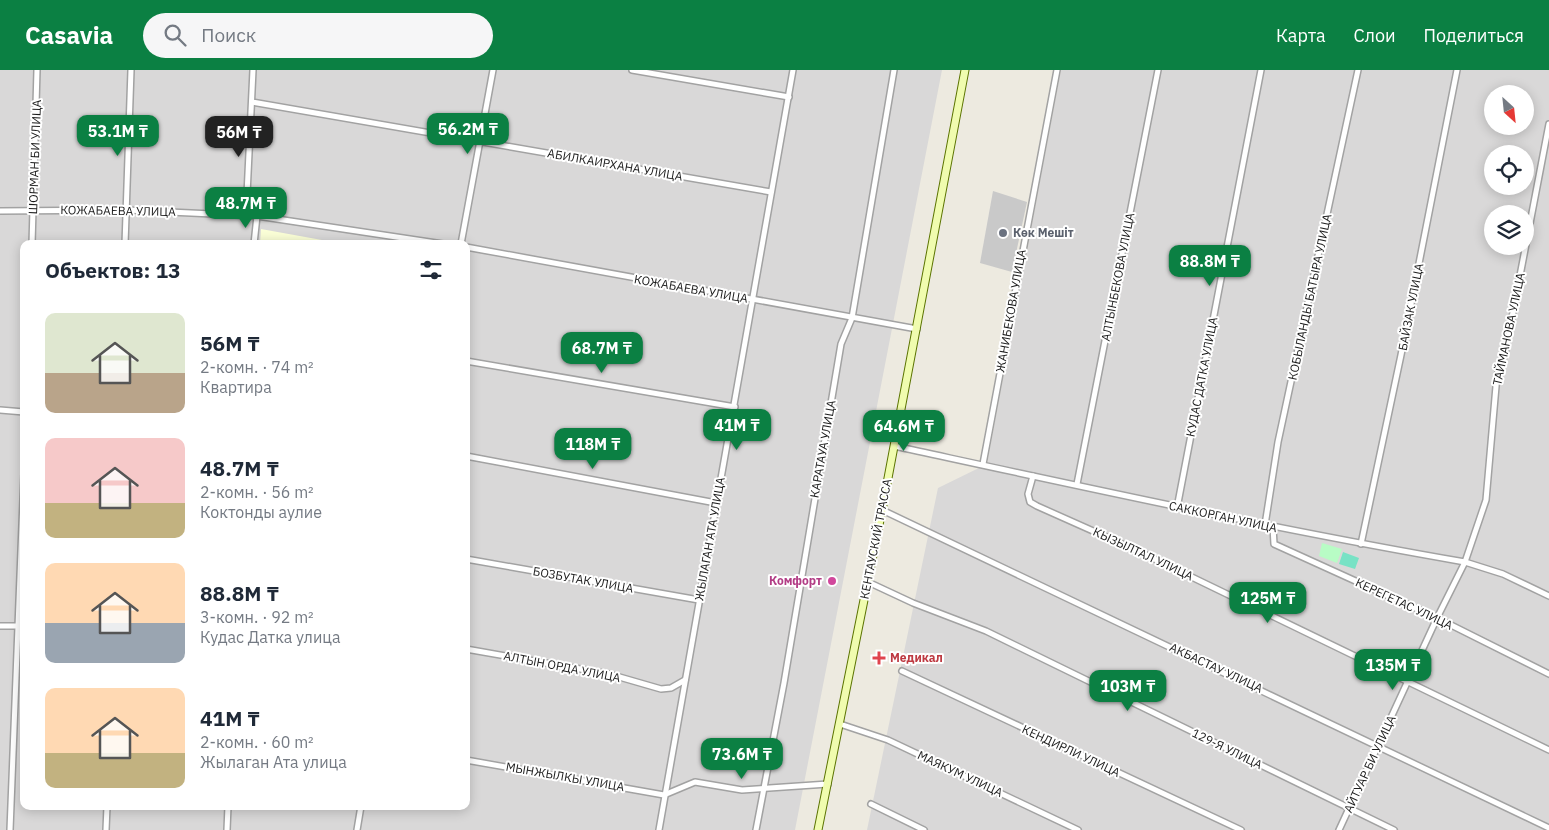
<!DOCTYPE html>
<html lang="ru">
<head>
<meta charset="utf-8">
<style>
  :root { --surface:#fff; --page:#f6f6f7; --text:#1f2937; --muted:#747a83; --accent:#0b8043 }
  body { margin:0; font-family:"IBM Plex Sans",sans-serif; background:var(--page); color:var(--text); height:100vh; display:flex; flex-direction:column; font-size:19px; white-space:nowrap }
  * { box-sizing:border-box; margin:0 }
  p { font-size:16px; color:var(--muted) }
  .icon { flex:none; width:28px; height:28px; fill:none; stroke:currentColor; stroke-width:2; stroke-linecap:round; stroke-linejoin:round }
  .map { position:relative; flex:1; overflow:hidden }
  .sheet { position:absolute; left:20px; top:170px; width:450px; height:570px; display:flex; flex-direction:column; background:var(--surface); border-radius:10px; box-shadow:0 2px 12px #0003 }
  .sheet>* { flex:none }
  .needle { width:32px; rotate:153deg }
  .fabs { position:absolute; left:1484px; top:15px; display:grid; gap:10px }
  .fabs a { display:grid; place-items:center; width:50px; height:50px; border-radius:50%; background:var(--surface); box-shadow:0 2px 12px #0003; font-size:25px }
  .price { position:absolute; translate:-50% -42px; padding:0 11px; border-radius:10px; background:var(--accent); color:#fff; font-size:16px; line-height:32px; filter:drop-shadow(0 1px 2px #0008) }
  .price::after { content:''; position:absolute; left:50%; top:30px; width:15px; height:11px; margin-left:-8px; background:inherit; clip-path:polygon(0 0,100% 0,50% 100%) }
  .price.on { background:#222; color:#fff }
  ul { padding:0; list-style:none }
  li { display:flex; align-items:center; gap:15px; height:125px; padding:0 25px }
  li span { display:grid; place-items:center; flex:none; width:140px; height:100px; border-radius:10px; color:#555 }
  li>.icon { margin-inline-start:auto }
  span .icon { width:60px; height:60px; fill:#fffc; stroke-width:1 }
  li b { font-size:21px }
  h2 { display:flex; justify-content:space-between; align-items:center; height:60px; padding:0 25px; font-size:21px }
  header { display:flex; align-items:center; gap:30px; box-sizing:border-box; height:70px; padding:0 25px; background:var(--accent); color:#fff }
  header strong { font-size:24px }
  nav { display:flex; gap:28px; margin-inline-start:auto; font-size:18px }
  .search { width:350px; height:45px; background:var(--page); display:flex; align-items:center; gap:12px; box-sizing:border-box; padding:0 18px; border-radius:28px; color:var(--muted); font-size:19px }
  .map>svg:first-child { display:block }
  .residential { fill:#d9d8d8; fill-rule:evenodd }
  .education { fill:#fbffd7 }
  .religious { fill:#c9c9c9 }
  .park { fill:#b8fcc5 }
  .pitch { fill:#78e2c5 }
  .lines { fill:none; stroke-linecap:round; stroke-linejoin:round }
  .minor-casing { stroke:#a2a2a2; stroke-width:8 }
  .secondary-casing { stroke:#5b7400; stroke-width:9 }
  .minor { stroke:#fff; stroke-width:5 }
  .secondary { stroke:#f0fcaf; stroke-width:7 }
  .worship-dot { fill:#6b7280; stroke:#fff; stroke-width:2 }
  .hotel-dot { fill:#d1479c; stroke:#fff; stroke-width:2 }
  .health-dot { fill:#e0444e; stroke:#fff; stroke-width:2 }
  .labels { text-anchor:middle; stroke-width:4; stroke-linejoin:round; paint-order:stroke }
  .street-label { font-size:12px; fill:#1b1b1b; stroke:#fff }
  .worship-label { font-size:12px; font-weight:bold; fill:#5b616d; stroke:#fff; text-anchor:start }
  .hotel-label { font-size:12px; font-weight:bold; fill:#b23c85; stroke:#fff; text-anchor:end }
  .health-label { font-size:12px; font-weight:bold; fill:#be3a42; stroke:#fff; text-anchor:start }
</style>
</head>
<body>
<header>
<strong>Casavia</strong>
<div class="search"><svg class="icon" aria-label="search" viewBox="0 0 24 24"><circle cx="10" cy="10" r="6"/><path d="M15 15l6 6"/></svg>Поиск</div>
<nav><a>Карта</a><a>Слои</a><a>Поделиться</a></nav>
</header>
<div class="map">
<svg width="1549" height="760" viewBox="0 0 1549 760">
  <rect width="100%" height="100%" fill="#edeae0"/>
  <g class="residential">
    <path d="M0,0H942L795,760H0ZM24,174H466V736H24Z"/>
    <path d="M1061,0H1549V760H867L938,418L987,394ZM1492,24H1525V56H1492ZM1492,84H1525V116H1492ZM1492,144H1525V176H1492Z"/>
  </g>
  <polygon class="education" points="261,159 344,174 260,174"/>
  <polygon class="religious" points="993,121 1027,132 1012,202 980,193"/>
  <polygon class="park" points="1322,473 1342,479 1337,493 1319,486"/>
  <polygon class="pitch" points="1343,482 1359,488 1355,499 1339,494"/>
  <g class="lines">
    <g class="minor-casing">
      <g id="minor">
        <polyline points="632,0 789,27"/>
        <polyline points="252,32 771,122"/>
        <polyline points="0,141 126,140 257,146 443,174"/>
        <polyline points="246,145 253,0"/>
        <polyline points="32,174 37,0"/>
        <polyline points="125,174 131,0"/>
        <polyline points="254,174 257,146"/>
        <polyline points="461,174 493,0"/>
        <polyline points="466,177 917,259"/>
        <polyline points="466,291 735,337"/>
        <polyline points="0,340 24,342"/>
        <path d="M894,376C1084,417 1274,459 1465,492L1503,504L1549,526"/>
        <polyline points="466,386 716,433"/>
        <polyline points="983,394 1057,0"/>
        <polyline points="1033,406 1028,424 1030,432 1037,436 1138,481 1549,680"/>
        <polyline points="1077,414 1158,0"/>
        <polyline points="1177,438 1261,0"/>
        <polyline points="882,440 1549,758"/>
        <polyline points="1265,455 1278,372 1358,0"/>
        <polyline points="1273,457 1274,474 1437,548 1549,604"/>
        <polyline points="1361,474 1401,285 1457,0"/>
        <polyline points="466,489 699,530"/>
        <polyline points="868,512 913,533 986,561 1394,760"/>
        <polyline points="0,556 24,556"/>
        <polyline points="466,579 609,604 661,619 671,618 685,610"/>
        <polyline points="902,601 1241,760"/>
        <polyline points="840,654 888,670 1078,760"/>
        <polyline points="466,690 664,725 695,712 742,720 828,714"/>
        <polyline points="871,734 924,760"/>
        <polyline points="10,760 24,404"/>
        <polyline points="106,760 107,736"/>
        <polyline points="227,760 228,736"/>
        <polyline points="357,760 361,736"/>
        <polyline points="659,760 793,0"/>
        <polyline points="756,760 784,613 841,274 852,248 894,0"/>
        <polyline points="1339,760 1437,548 1465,492 1486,430 1497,305 1505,284 1549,54"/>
      </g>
    </g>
    <g class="secondary-casing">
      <polyline id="secondary" points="818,760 882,440 965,0"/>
    </g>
    <use href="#minor" class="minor"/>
    <use href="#secondary" class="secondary"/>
  </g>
  <circle class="worship-dot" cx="1003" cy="163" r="5"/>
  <circle class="hotel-dot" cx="832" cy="511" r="5"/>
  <path class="health-dot" d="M876.5 580.5h5v5h5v5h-5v5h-5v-5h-5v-5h5z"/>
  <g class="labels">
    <g class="street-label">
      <text transform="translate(35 87) rotate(-88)" y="4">ШОРМАН БИ УЛИЦА</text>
      <text transform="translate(615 95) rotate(10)" y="4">АБИЛКАИРХАНА УЛИЦА</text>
      <text transform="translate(118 141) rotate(1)" y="4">КОЖАБАЕВА УЛИЦА</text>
      <text transform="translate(1118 207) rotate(-79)" y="4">АЛТЫНБЕКОВА УЛИЦА</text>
      <text transform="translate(691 219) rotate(10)" y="4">КОЖАБАЕВА УЛИЦА</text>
      <text transform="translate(1310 227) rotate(-78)" y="4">КОБЫЛАНДЫ БАТЫРА УЛИЦА</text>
      <text transform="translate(1411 237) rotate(-79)" y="4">БАЙЗАК УЛИЦА</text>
      <text transform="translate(1011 241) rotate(-80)" y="4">ЖАНИБЕКОВА УЛИЦА</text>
      <text transform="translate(1509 259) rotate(-78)" y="4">ТАЙМАНОВА УЛИЦА</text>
      <text transform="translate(1202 307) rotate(-79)" y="4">КУДАС ДАТКА УЛИЦА</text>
      <text transform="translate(823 379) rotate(-80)" y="4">КАРАТАУА УЛИЦА</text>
      <text transform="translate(1223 447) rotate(12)" y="4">САККОРГАН УЛИЦА</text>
      <text transform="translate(710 469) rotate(-80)" y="4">ЖЫЛАГАН АТА УЛИЦА</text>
      <text transform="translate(876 469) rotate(-79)" y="4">КЕНТАУСКИЙ ТРАССА</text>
      <text transform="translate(1143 484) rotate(25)" y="4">КЫЗЫЛТАЛ УЛИЦА</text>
      <text transform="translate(583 510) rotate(10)" y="4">БОЗБУТАК УЛИЦА</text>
      <text transform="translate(1404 534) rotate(25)" y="4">КЕРЕГЕТАС УЛИЦА</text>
      <text transform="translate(562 597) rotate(11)" y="4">АЛТЫН ОРДА УЛИЦА</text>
      <text transform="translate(1216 598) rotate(25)" y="4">АКБАСТАУ УЛИЦА</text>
      <text transform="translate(1227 679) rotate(26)" y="4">129-Я УЛИЦА</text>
      <text transform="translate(1071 681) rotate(25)" y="4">КЕНДИРЛИ УЛИЦА</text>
      <text transform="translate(1370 694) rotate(-65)" y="4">АЙТУАР БИ УЛИЦА</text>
      <text transform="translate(960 704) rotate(25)" y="4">МАЯКУМ УЛИЦА</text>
      <text transform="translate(565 707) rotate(10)" y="4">МЫНЖЫЛКЫ УЛИЦА</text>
    </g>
    <g class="worship-label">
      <text x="1013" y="167">Көк Мешіт</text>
    </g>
    <g class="hotel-label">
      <text x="822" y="515">Комфорт</text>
    </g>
    <g class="health-label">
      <text x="890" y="592">Медикал</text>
    </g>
  </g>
</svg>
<div class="fabs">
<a><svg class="needle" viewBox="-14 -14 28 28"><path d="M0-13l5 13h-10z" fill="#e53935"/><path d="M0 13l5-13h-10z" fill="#747a83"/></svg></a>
<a><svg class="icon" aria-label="locate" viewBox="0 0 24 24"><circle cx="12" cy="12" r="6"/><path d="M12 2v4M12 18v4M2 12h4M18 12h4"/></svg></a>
<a><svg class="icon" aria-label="layers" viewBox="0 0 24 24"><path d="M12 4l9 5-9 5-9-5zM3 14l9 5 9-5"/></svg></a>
</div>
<b class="price" style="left:468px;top:85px">56.2M ₸</b>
<b class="price" style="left:118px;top:87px">53.1M ₸</b>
<b class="price on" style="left:239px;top:88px">56M ₸</b>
<b class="price" style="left:246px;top:159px">48.7M ₸</b>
<b class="price" style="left:1210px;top:217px">88.8M ₸</b>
<b class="price" style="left:602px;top:304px">68.7M ₸</b>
<b class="price" style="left:737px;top:381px">41M ₸</b>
<b class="price" style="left:904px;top:382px">64.6M ₸</b>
<b class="price" style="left:593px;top:400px">118M ₸</b>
<b class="price" style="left:1268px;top:554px">125M ₸</b>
<b class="price" style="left:1393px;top:621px">135M ₸</b>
<b class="price" style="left:1128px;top:642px">103M ₸</b>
<b class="price" style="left:742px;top:710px">73.6M ₸</b>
<section class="sheet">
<h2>Объектов: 13<svg class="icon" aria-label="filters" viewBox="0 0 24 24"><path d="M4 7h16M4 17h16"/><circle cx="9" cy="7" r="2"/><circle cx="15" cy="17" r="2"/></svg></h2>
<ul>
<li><span style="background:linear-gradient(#dfe7d0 60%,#b9a48a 0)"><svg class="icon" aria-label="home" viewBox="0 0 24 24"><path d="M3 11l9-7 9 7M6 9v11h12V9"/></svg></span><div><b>56M ₸</b><p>2-комн. · 74 m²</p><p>Квартира</p></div></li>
<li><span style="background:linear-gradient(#f6c9c9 65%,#c2b280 0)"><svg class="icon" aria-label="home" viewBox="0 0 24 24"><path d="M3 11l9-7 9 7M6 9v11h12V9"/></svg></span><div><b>48.7M ₸</b><p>2-комн. · 56 m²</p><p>Коктонды аулие</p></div></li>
<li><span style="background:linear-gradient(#ffd9b3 60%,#9aa5b1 0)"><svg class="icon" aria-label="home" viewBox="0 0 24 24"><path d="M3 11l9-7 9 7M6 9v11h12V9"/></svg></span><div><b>88.8M ₸</b><p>3-комн. · 92 m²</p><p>Кудас Датка улица</p></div></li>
<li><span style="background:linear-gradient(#ffd9b3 65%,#c2b280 0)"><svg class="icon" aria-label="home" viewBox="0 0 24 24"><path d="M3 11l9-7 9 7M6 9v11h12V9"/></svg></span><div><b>41M ₸</b><p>2-комн. · 60 m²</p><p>Жылаган Ата улица</p></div></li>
</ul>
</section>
</div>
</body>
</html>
